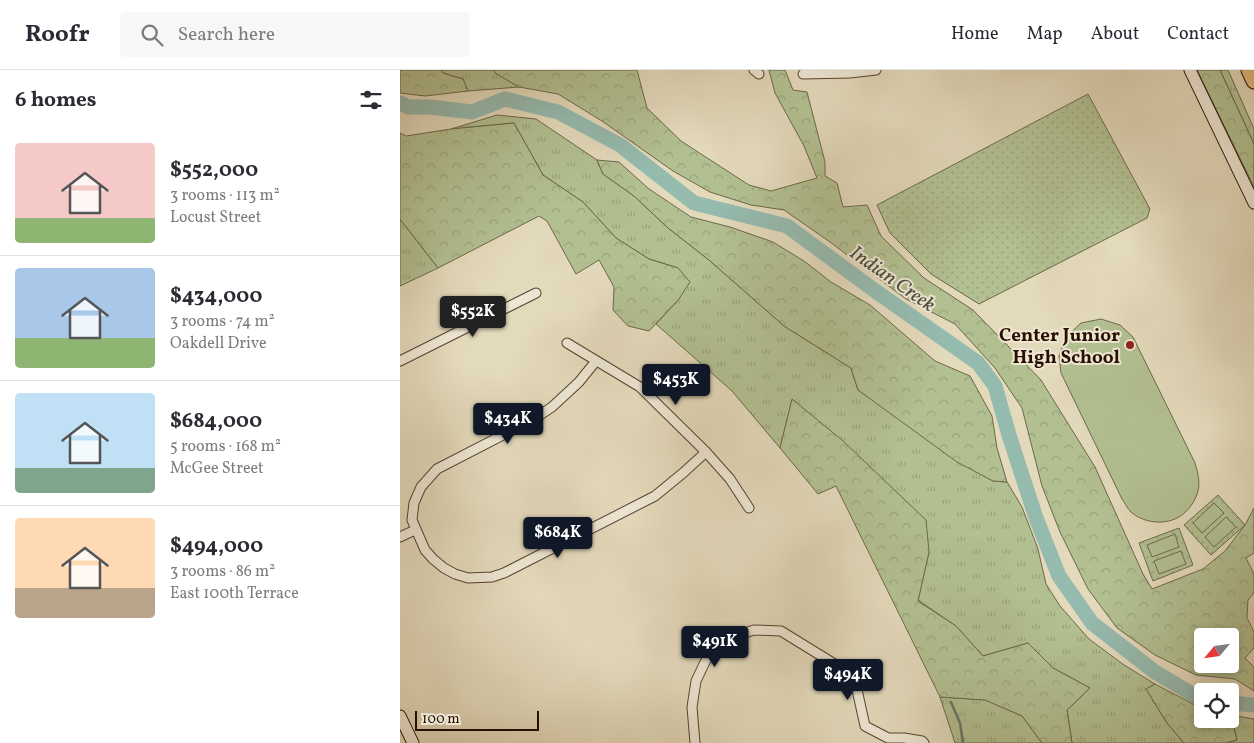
<!DOCTYPE html>
<html lang="en">
<head>
<meta charset="utf-8">
<style>
  :root { --surface:#fff; --page:#f7f7f7; --text:#2b2b33; --muted:#7c7c81; --line:#e1e1e2; --accent:#111827 }
  body { margin:0; font-family:Vollkorn,serif; background:var(--page); color:var(--text); height:100vh; display:flex; flex-direction:column; font-size:19px; white-space:nowrap }
  * { box-sizing:border-box; margin:0 }
  p { font-size:16px; color:var(--muted) }
  .icon { flex:none; width:28px; height:28px; fill:none; stroke:currentColor; stroke-width:2; stroke-linecap:round; stroke-linejoin:round }
  .map { position:relative; flex:1; overflow:hidden }
  .panel { display:flex; flex-direction:column; background:var(--surface); width:400px }
  .panel>* { flex:none }
  .needle { width:32px; rotate:241deg }
  .controls { position:absolute; left:794px; top:558px; display:grid; gap:10px }
  .controls a { display:grid; place-items:center; width:45px; height:45px; border-radius:5px; background:var(--surface); box-shadow:0 2px 8px #0003; font-size:25px }
  .scale { position:absolute; left:15px; bottom:12px; width:124px; box-sizing:border-box; padding-left:5px; border:2px solid #281000; border-top:0; font-size:14px; line-height:18px; white-space:nowrap; color:#281000; -webkit-text-stroke:4px #ede6d3; paint-order:stroke }
  .price { position:absolute; translate:-50% -42px; padding:0 11px; border-radius:5px; background:var(--accent); color:#fff; font-size:16px; line-height:32px; filter:drop-shadow(0 1px 2px #0008) }
  .price::after { content:''; position:absolute; left:50%; top:30px; width:15px; height:11px; margin-left:-8px; background:inherit; clip-path:polygon(0 0,100% 0,50% 100%) }
  .price.current { background:#222; color:#fff }
  ul { padding:0; list-style:none }
  li { display:flex; align-items:center; gap:15px; height:125px; padding:0 15px }
  li+li { border-top:1px solid var(--line) }
  li span { display:grid; place-items:center; flex:none; width:140px; height:100px; border-radius:5px; color:#555 }
  li>.icon { margin-inline-start:auto }
  span .icon { width:60px; height:60px; fill:#fffc; stroke-width:1 }
  li b { font-size:21px }
  h2 { display:flex; justify-content:space-between; align-items:center; height:60px; padding:0 15px; font-size:21px }
  header { display:flex; align-items:center; gap:30px; box-sizing:border-box; height:70px; padding:0 25px; background:var(--surface); border-bottom:1px solid var(--line) }
  header strong { font-size:24px }
  nav { display:flex; gap:28px; margin-inline-start:auto; font-size:18px }
  .search { width:350px; height:45px; background:var(--page); display:flex; align-items:center; gap:12px; box-sizing:border-box; padding:0 18px; border-radius:5px; color:var(--muted); font-size:19px }
  main { display:flex; flex:1; min-height:0 }
  .map>svg:first-child { display:block }
  .grass { fill:url(#grass-tufts); stroke:#6d6848 }
  .forest { fill:url(#forest-crowns); stroke:#6d6848; fill-rule:evenodd }
  .park { fill:url(#park-dots); stroke:#6d6848 }
  .pitch { fill:#b2bf91; stroke:#6d6848 }
  .lines { fill:none; stroke-linecap:round; stroke-linejoin:round }
  .stream { stroke:#697668; stroke-width:2.5 }
  .river { stroke:#95baae; stroke-width:15 }
  .street-casing { stroke:#57422f; stroke-width:11 }
  .secondary-casing { stroke:#281000; stroke-width:13 }
  .highway-casing { stroke:#281000; stroke-width:17 }
  .street { stroke:#ede6d3; stroke-width:9 }
  .secondary { stroke:#ede6d3; stroke-width:11 }
  .highway { stroke:#e2bc7e; stroke-width:15 }
  .poi-dot { fill:#8f2418; stroke:#ede6d3; stroke-width:2 }
  .labels { text-anchor:middle; stroke-width:4; stroke-linejoin:round; paint-order:stroke }
  .poi-label { font-size:19px; font-weight:bold; fill:#281000; stroke:#ede6d3; text-anchor:end }
  .water-label { font-size:20px; font-style:italic; fill:#4e4c3d; stroke:#ede6d3 }
</style>
</head>
<body>
<header>
<strong>Roofr</strong>
<div class="search"><svg class="icon" aria-label="search" viewBox="0 0 24 24"><circle cx="10" cy="10" r="6"/><path d="M15 15l6 6"/></svg>Search here</div>
<nav><a>Home</a><a>Map</a><a>About</a><a>Contact</a></nav>
</header>
<main>
<section class="panel">
<h2>6 homes<svg class="icon" aria-label="filters" viewBox="0 0 24 24"><path d="M4 7h16M4 17h16"/><circle cx="9" cy="7" r="2"/><circle cx="15" cy="17" r="2"/></svg></h2>
<ul>
<li><span style="background:linear-gradient(#f6c9c9 75%,#8fb573 0)"><svg class="icon" aria-label="home" viewBox="0 0 24 24"><path d="M3 11l9-7 9 7M6 9v11h12V9"/></svg></span><div><b>$552,000</b><p>3 rooms · 113 m²</p><p>Locust Street</p></div></li>
<li><span style="background:linear-gradient(#a9c7e8 70%,#8fb573 0)"><svg class="icon" aria-label="home" viewBox="0 0 24 24"><path d="M3 11l9-7 9 7M6 9v11h12V9"/></svg></span><div><b>$434,000</b><p>3 rooms · 74 m²</p><p>Oakdell Drive</p></div></li>
<li><span style="background:linear-gradient(#bfe0f5 75%,#7fa58c 0)"><svg class="icon" aria-label="home" viewBox="0 0 24 24"><path d="M3 11l9-7 9 7M6 9v11h12V9"/></svg></span><div><b>$684,000</b><p>5 rooms · 168 m²</p><p>McGee Street</p></div></li>
<li><span style="background:linear-gradient(#ffd9b3 70%,#b9a48a 0)"><svg class="icon" aria-label="home" viewBox="0 0 24 24"><path d="M3 11l9-7 9 7M6 9v11h12V9"/></svg></span><div><b>$494,000</b><p>3 rooms · 86 m²</p><p>East 100th Terrace</p></div></li>
</ul>
</section>
<div class="map">
<svg width="854" height="673" viewBox="0 0 854 673">
  <defs>
    <pattern id="grass-tufts" width="24" height="20" patternUnits="userSpaceOnUse" patternTransform="scale(1.25)"><rect width="24" height="20" fill="#b2bf91"/><path d="M3 7l-1-3M5 7V3M7 7l1-3M15 17l-1-3M17 17v-4M19 17l1-3" fill="none" stroke="#99a37b"/></pattern>
    <pattern id="forest-crowns" width="20" height="18" patternUnits="userSpaceOnUse" patternTransform="scale(1.25)"><rect width="20" height="18" fill="#b2bf91"/><path d="M2 6a3 3 0 1 1 6 0M12 15a3 3 0 1 1 6 0" fill="none" stroke="#99a37b"/></pattern>
    <pattern id="park-dots" width="8" height="8" patternUnits="userSpaceOnUse" patternTransform="scale(1.25)"><rect width="8" height="8" fill="#b2bf91"/><path d="M2 2h.1M6 6h.1" fill="none" stroke="#99a37b" stroke-width="1.8" stroke-linecap="round"/></pattern>
  </defs>
  <rect width="100%" height="100%" fill="#e3d9bb"/>
  <filter id="stains"><feTurbulence type="fractalNoise" baseFrequency=".004" numOctaves="4"/><feColorMatrix values="0 0 0 0 .2 0 0 0 0 .09 0 0 0 0 .02 0 0 0 .5 -.17"/></filter>
  <radialGradient id="worn" r=".72"><stop offset=".6" stop-color="#630" stop-opacity="0"/><stop offset="1" stop-color="#630" stop-opacity=".3"/></radialGradient>
  <g class="grass">
    <polygon points="41,0 94,0 96,3 119,17 68,21 63,9 43,3"/>
    <polygon points="820,0 828,0 854,59 854,74"/>
    <polygon points="97,45 136,49 197,90 203,104 234,126 268,158 309,190 384,256 451,298 458,320 593,411 607,412 622,437 638,479 646,514 660,536 689,569 724,595 755,614 746,619 767,653 784,673 672,673 667,640 690,618 653,598 628,573 583,586 556,556 518,530 529,482 392,330 380,378 332,321 256,254 279,229 278,198 249,189 216,168 183,132 143,105 114,53 51,59"/>
    <polygon points="0,149 38,198 0,216"/>
    <polygon points="540,627 586,630 622,646 642,673 555,673"/>
    <polygon points="831,645 854,649 854,673 825,673 837,670"/>
  </g>
  <g class="forest">
    <polygon points="0,0 41,0 43,3 63,9 68,21 25,26 0,23"/>
    <path d="M94,0H237L247,38L281,71L349,115L371,121L417,108L404,76L375,23L369,0H385L393,20L407,22L425,92V106L437,113L443,137L467,135L481,166L524,208L573,240L641,310L695,397L743,504L752,519L803,499L825,481L845,455L854,438V483L846,488L854,504V523L848,530L847,548L854,562V578L845,588L854,597V621L835,609L796,605L755,585L717,558L688,519L660,462L642,416L622,338L595,298L555,254L506,229L430,172L384,140L351,135L310,122L273,101L202,51L158,24L119,17L95,3ZM802,566H830V594H802Z"/>
    <polygon points="797,0 820,0 854,74 854,117"/>
    <polygon points="114,53 143,105 183,132 216,168 249,189 278,198 290,212 279,229 249,261 228,256 213,240 214,217 199,190 176,204 147,151 139,146 38,198 0,149 0,63 6,66 51,59"/>
    <polygon points="197,90 219,92 249,119 291,147 330,157 373,172 404,191 431,212 470,235 535,291 570,306 592,346 597,378 607,412 593,411 557,392 458,320 451,298 384,256 309,190 268,158 234,126 203,104"/>
    <polygon points="392,329 442,370 526,450 529,482 518,531 556,556 583,586 628,573 653,598 690,618 667,640 672,673 642,673 622,646 585,630 540,627 436,416 418,424 380,378"/>
    <polygon points="755,614 795,635 802,637 802,649 830,649 830,644 831,645 837,670 825,673 784,673 767,653 746,619"/>
  </g>
  <g class="park">
    <polygon points="688,24 750,139 747,148 579,234 531,204 490,163 477,135"/>
    <polygon points="818,425 845,455 811,485 784,455"/>
    <polygon points="779,458 793,495 753,511 739,473"/>
  </g>
  <g class="pitch">
    <path d="M701,249L720,255L733,267L795,393C798,403 801,414 797,424C794,434 785,445 775,449C761,455 742,452 731,442C727,438 725,433 722,429L661,303L659,286L666,267L681,253Z"/>
    <polygon points="814,433 824,443 802,463 793,453"/>
    <polygon points="826,447 836,457 814,477 805,467"/>
    <polygon points="775,464 779,477 752,487 747,475"/>
    <polygon points="781,481 786,494 759,504 754,491"/>
  </g>
  <g class="lines">
    <polyline class="stream" points="551,632 560,653 563,673"/>
    <g class="river">
      <polyline points="0,33 8,37 30,37 72,42 105,29 158,42 220,75 294,133 387,156 474,220 578,293 595,316 609,365 636,448 659,506 692,553 755,602 802,630"/>
      <polyline points="830,633 854,635"/>
    </g>
    <g class="street-casing">
      <g id="street">
        <polyline points="354,0 359,4"/>
        <polyline points="403,4 450,3 476,0"/>
        <polyline points="167,273 240,317 306,382 330,409 349,438"/>
        <polyline points="0,291 136,223"/>
        <polyline points="196,291 179,312 152,337 134,349 37,399 21,417 14,433 12,450 25,480 33,489 44,498 55,504 68,508 92,507 104,503 255,426 283,403 306,382"/>
        <polyline points="0,467 15,460"/>
        <polyline points="295,673 292,637 296,611 305,592 315,577 329,568 354,560 381,561 454,606 465,656 488,668 504,668 522,671 524,673"/>
      </g>
    </g>
    <g class="secondary-casing">
      <g id="secondary">
        <polyline points="790,0 854,133"/>
        <polyline points="0,646 13,673"/>
      </g>
    </g>
    <g class="highway-casing">
      <polyline id="highway" points="849,0 854,11"/>
    </g>
    <use href="#street" class="street"/>
    <use href="#secondary" class="secondary"/>
    <use href="#highway" class="highway"/>
  </g>
  <circle class="poi-dot" cx="730" cy="275" r="5"/>
  <g class="labels">
    <g class="poi-label">
      <text x="720" y="271">Center Junior<tspan x="720" dy="22">High School</tspan></text>
    </g>
    <g class="water-label">
      <text transform="translate(493 208) rotate(35)" y="7">Indian Creek</text>
    </g>
  </g>
  <rect width="100%" height="100%" filter="url(#stains)"/>
  <rect width="100%" height="100%" fill="url(#worn)"/>
</svg>
<div class="controls">
<a><svg class="needle" viewBox="-14 -14 28 28"><path d="M0-13l5 13h-10z" fill="#e53935"/><path d="M0 13l5-13h-10z" fill="#7c7c81"/></svg></a>
<a><svg class="icon" aria-label="locate" viewBox="0 0 24 24"><circle cx="12" cy="12" r="6"/><path d="M12 2v4M12 18v4M2 12h4M18 12h4"/></svg></a>
</div>
<div class="scale">100 m</div>
<b class="price current" style="left:73px;top:268px">$552K</b>
<b class="price" style="left:276px;top:336px">$453K</b>
<b class="price" style="left:108px;top:375px">$434K</b>
<b class="price" style="left:158px;top:489px">$684K</b>
<b class="price" style="left:315px;top:598px">$491K</b>
<b class="price" style="left:448px;top:631px">$494K</b>
</div>
</main>
</body>
</html>
